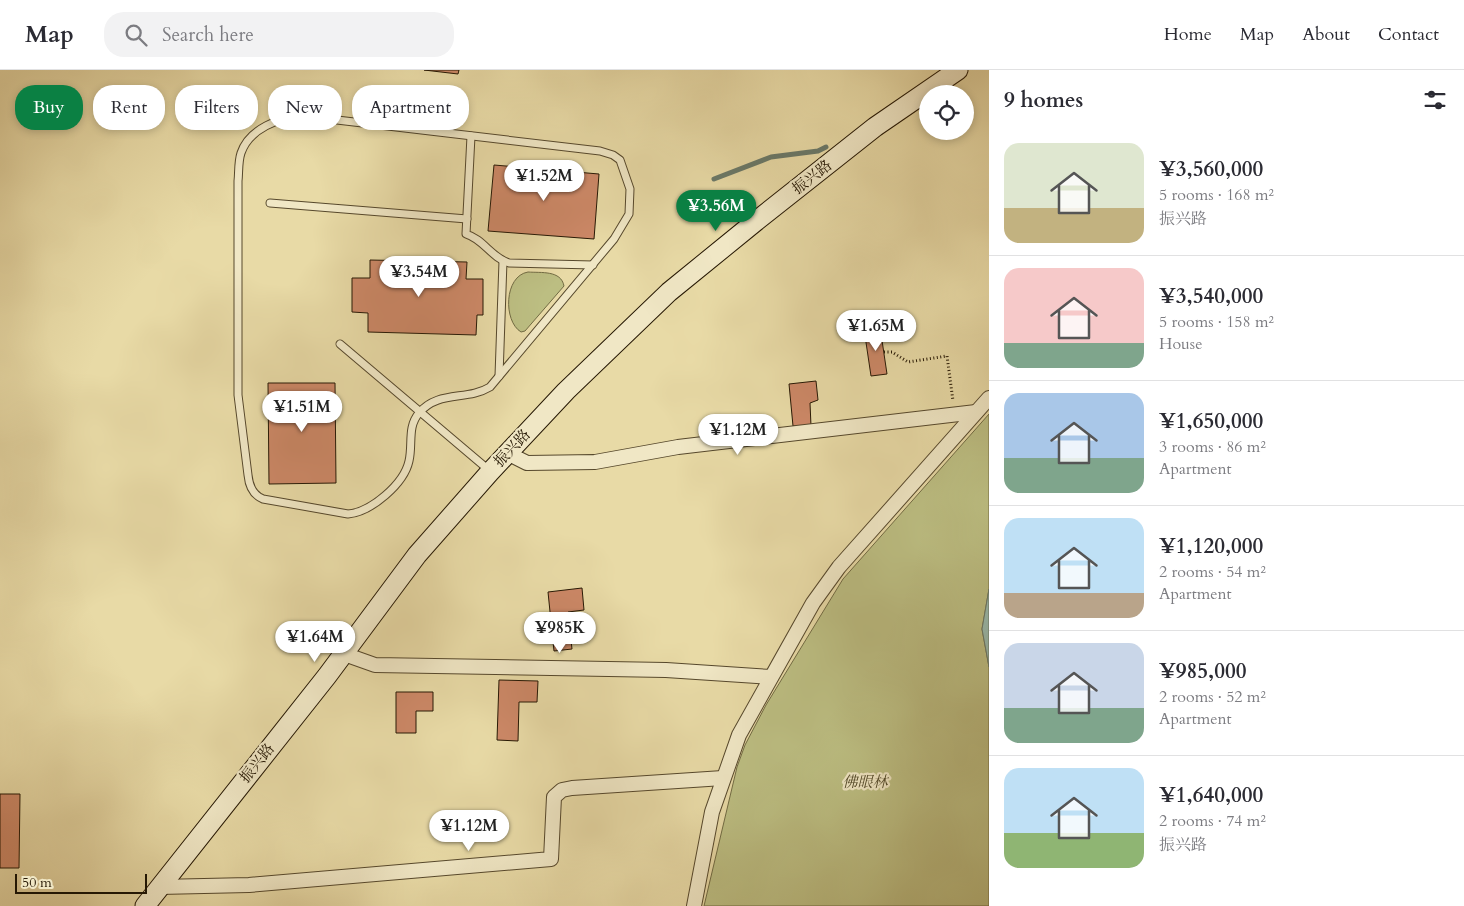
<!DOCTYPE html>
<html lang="en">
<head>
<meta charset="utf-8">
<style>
  :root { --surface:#fff; --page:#f2f2f3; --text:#2b2b33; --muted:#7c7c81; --line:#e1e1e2; --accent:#0b8043 }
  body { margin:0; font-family:Cardo,"Noto Serif SC",serif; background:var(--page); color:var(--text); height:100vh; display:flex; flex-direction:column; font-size:19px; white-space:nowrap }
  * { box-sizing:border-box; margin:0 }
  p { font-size:16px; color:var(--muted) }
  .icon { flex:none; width:28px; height:28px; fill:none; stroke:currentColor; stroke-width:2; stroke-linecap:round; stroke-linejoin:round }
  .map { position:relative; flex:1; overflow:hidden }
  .side { display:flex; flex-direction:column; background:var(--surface); width:475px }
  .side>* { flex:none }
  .top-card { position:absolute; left:15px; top:15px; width:475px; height:45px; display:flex; gap:10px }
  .buttons { position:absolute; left:919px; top:15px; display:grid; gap:10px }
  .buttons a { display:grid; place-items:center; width:55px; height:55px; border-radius:50%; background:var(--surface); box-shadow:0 2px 8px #0003; font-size:25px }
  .scale { position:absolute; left:15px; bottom:12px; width:132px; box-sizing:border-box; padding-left:5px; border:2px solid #261804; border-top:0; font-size:14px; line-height:18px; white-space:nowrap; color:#261804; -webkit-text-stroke:4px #f0e7c5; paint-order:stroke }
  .price { position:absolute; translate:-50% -42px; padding:0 11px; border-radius:18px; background:#fff; color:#222; font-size:16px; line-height:32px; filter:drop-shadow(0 1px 2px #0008) }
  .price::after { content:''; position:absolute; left:50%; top:30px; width:15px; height:11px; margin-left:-8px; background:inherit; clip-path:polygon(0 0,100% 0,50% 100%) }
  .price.on { background:var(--accent); color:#fff }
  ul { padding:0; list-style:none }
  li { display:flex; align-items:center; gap:15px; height:125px; padding:0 15px }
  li+li { border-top:1px solid var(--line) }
  li span { display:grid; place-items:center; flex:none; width:140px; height:100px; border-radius:15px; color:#555 }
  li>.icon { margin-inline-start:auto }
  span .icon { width:60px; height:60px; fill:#fffc; stroke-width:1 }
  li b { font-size:21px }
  h2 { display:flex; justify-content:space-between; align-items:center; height:60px; padding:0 15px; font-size:21px }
  .pill { padding:0 18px; border-radius:20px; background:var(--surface); box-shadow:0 2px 8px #0003; font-size:18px; line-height:45px }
  .pill.on { background:var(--accent); color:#fff }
  header { display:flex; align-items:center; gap:30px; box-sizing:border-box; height:70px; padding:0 25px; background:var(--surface); border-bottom:1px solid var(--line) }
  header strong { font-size:24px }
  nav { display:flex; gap:28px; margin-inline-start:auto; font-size:18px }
  .search { width:350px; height:45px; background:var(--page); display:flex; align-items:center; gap:12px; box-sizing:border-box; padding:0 18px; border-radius:20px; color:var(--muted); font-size:19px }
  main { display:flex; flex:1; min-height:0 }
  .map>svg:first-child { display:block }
  .green { fill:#bcbe82; stroke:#716b43 }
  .water { fill:#98baad; stroke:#6a7969 }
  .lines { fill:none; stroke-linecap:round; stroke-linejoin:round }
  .stream { stroke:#6a7969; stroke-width:5 }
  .building { fill:#cc8867; stroke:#261804 }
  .lane-casing { stroke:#56482c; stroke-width:9 }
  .street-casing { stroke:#56482c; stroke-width:16 }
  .secondary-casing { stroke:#261804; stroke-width:21 }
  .path { stroke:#261804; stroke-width:3; stroke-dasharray:1 2.5; stroke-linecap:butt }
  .lane { stroke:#f0e7c5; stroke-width:7 }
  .street { stroke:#f0e7c5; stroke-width:14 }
  .secondary { stroke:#f0e7c5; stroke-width:19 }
  .labels { text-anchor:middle; stroke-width:4.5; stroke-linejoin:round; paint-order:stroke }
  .street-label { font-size:15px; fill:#261804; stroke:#f0e7c5 }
  .park-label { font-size:15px; font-style:italic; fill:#534a2a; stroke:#f0e7c5 }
</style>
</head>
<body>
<header>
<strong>Map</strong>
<div class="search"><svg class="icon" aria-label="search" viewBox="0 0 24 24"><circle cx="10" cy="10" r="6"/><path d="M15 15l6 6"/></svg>Search here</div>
<nav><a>Home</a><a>Map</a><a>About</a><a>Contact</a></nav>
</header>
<main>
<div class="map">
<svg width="989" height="836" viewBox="0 0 989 836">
  <rect width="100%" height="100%" fill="#e8daa6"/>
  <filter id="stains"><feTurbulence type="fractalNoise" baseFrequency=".004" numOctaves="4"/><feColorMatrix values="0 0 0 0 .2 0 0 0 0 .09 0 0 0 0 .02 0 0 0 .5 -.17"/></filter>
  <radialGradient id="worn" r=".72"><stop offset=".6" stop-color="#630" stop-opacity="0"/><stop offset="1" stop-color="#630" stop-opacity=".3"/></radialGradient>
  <g class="green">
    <path d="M528,202C541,203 561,200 564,216L525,261L521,262C503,251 504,206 528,202Z"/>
    <polygon points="989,344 989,519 982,559 989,597 989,836 704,836 737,697 745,675 766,635 843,509"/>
  </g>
  <polygon class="water" points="989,519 989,597 982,559"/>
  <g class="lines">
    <polyline class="stream" points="714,109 771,87 818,81 826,77"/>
  </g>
  <g class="building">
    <polygon points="424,0 459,0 458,4"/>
    <polygon points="123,27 151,29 149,53 121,51"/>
    <polygon points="494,95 599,104 594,169 488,161"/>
    <polygon points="370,190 467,192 466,209 483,209 483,245 477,245 476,265 368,262 368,243 352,242 352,208 370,208"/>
    <polygon points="880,257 887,304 871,306 864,259"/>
    <polygon points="816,311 818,330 810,333 811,356 793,356 789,314"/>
    <polygon points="268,313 335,313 336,413 269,414"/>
    <polygon points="582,518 584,540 568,542 572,579 554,581 548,522"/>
    <polygon points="499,610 538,611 537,632 519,632 518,671 497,670"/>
    <polygon points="396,622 433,622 433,641 416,641 416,663 396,663"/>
    <polygon points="0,724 20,724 19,798 0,798"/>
  </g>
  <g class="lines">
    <g class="lane-casing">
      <g id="lane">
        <path d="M303,46L600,81L613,85L620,90L630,119L629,144L614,169L490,317C467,331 438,320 419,343C407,357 413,374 409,391C404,414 371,442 348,444L263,429C253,425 249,416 248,405L238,325V111C239,103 238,92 241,83C249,59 279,47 303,46Z"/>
        <path d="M471,66L466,164C483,169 492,188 509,193L593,195"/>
        <polyline points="270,133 467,149"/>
        <polyline points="340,274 490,401"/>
        <polyline points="499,306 503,191"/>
      </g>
    </g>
    <g class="street-casing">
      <g id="street">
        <polyline points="507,383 527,393 595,392 678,377 976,342"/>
        <polyline points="344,584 375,595 666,600 771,607"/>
        <polyline points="159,817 249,815 551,789 554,727 562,720 572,718 723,708"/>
        <polyline points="694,836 712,742 739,665 813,533 839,497 989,328"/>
      </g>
    </g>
    <g class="secondary-casing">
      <polyline id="secondary" points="145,836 327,606 417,485 490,402 566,321 669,222 755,152 875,57 958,0"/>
    </g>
    <polyline class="path" points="884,282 892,282 908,292 947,286 953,331"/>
    <use href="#lane" class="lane"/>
    <use href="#street" class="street"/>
    <use href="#secondary" class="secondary"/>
  </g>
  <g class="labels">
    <g class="street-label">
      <text transform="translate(812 107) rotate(-38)" y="5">振兴路</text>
      <text transform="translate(512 378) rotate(-47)" y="5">振兴路</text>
      <text transform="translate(257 693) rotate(-51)" y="5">振兴路</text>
    </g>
    <g class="park-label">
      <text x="865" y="717">佛眼林</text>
    </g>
  </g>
  <rect width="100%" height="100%" filter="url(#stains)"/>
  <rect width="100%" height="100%" fill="url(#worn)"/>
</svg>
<div class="buttons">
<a><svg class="icon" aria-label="locate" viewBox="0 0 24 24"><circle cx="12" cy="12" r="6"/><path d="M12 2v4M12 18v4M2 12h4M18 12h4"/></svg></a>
</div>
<div class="scale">50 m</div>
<b class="price" style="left:544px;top:132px">¥1.52M</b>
<b class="price on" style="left:716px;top:162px">¥3.56M</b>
<b class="price" style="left:419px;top:228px">¥3.54M</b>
<b class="price" style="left:876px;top:282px">¥1.65M</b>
<b class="price" style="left:302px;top:363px">¥1.51M</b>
<b class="price" style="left:738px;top:386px">¥1.12M</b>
<b class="price" style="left:560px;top:584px">¥985K</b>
<b class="price" style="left:315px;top:593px">¥1.64M</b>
<b class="price" style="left:469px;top:782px">¥1.12M</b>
<div class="top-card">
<a class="pill on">Buy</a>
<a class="pill">Rent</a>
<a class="pill">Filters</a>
<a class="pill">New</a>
<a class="pill">Apartment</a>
</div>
</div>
<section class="side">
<h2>9 homes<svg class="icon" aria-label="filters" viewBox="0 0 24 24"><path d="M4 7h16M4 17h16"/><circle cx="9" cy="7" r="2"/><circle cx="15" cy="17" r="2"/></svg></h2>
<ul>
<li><span style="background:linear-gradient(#dfe7d0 65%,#c2b280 0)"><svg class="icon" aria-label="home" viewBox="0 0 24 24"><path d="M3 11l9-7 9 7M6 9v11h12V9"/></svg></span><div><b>¥3,560,000</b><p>5 rooms · 168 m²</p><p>振兴路</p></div></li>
<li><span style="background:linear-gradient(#f6c9c9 75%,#7fa58c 0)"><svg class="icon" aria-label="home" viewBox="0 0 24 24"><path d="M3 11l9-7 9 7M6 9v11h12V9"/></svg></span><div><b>¥3,540,000</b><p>5 rooms · 158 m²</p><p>House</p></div></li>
<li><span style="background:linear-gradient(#a9c7e8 65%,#7fa58c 0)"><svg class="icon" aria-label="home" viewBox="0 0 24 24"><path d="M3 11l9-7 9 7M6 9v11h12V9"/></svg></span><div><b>¥1,650,000</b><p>3 rooms · 86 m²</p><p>Apartment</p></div></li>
<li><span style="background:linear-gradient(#bfe0f5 75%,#b9a48a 0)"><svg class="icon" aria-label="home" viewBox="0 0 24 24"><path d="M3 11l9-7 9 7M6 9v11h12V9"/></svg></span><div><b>¥1,120,000</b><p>2 rooms · 54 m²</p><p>Apartment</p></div></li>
<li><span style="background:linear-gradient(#c9d6e8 65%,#7fa58c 0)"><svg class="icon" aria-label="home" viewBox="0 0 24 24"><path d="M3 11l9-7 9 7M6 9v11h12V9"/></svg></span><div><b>¥985,000</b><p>2 rooms · 52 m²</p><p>Apartment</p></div></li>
<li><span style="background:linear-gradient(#bfe0f5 65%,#8fb573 0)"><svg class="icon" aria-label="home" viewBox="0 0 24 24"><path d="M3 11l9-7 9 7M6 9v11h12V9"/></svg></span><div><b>¥1,640,000</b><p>2 rooms · 74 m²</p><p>振兴路</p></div></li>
</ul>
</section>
</main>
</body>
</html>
